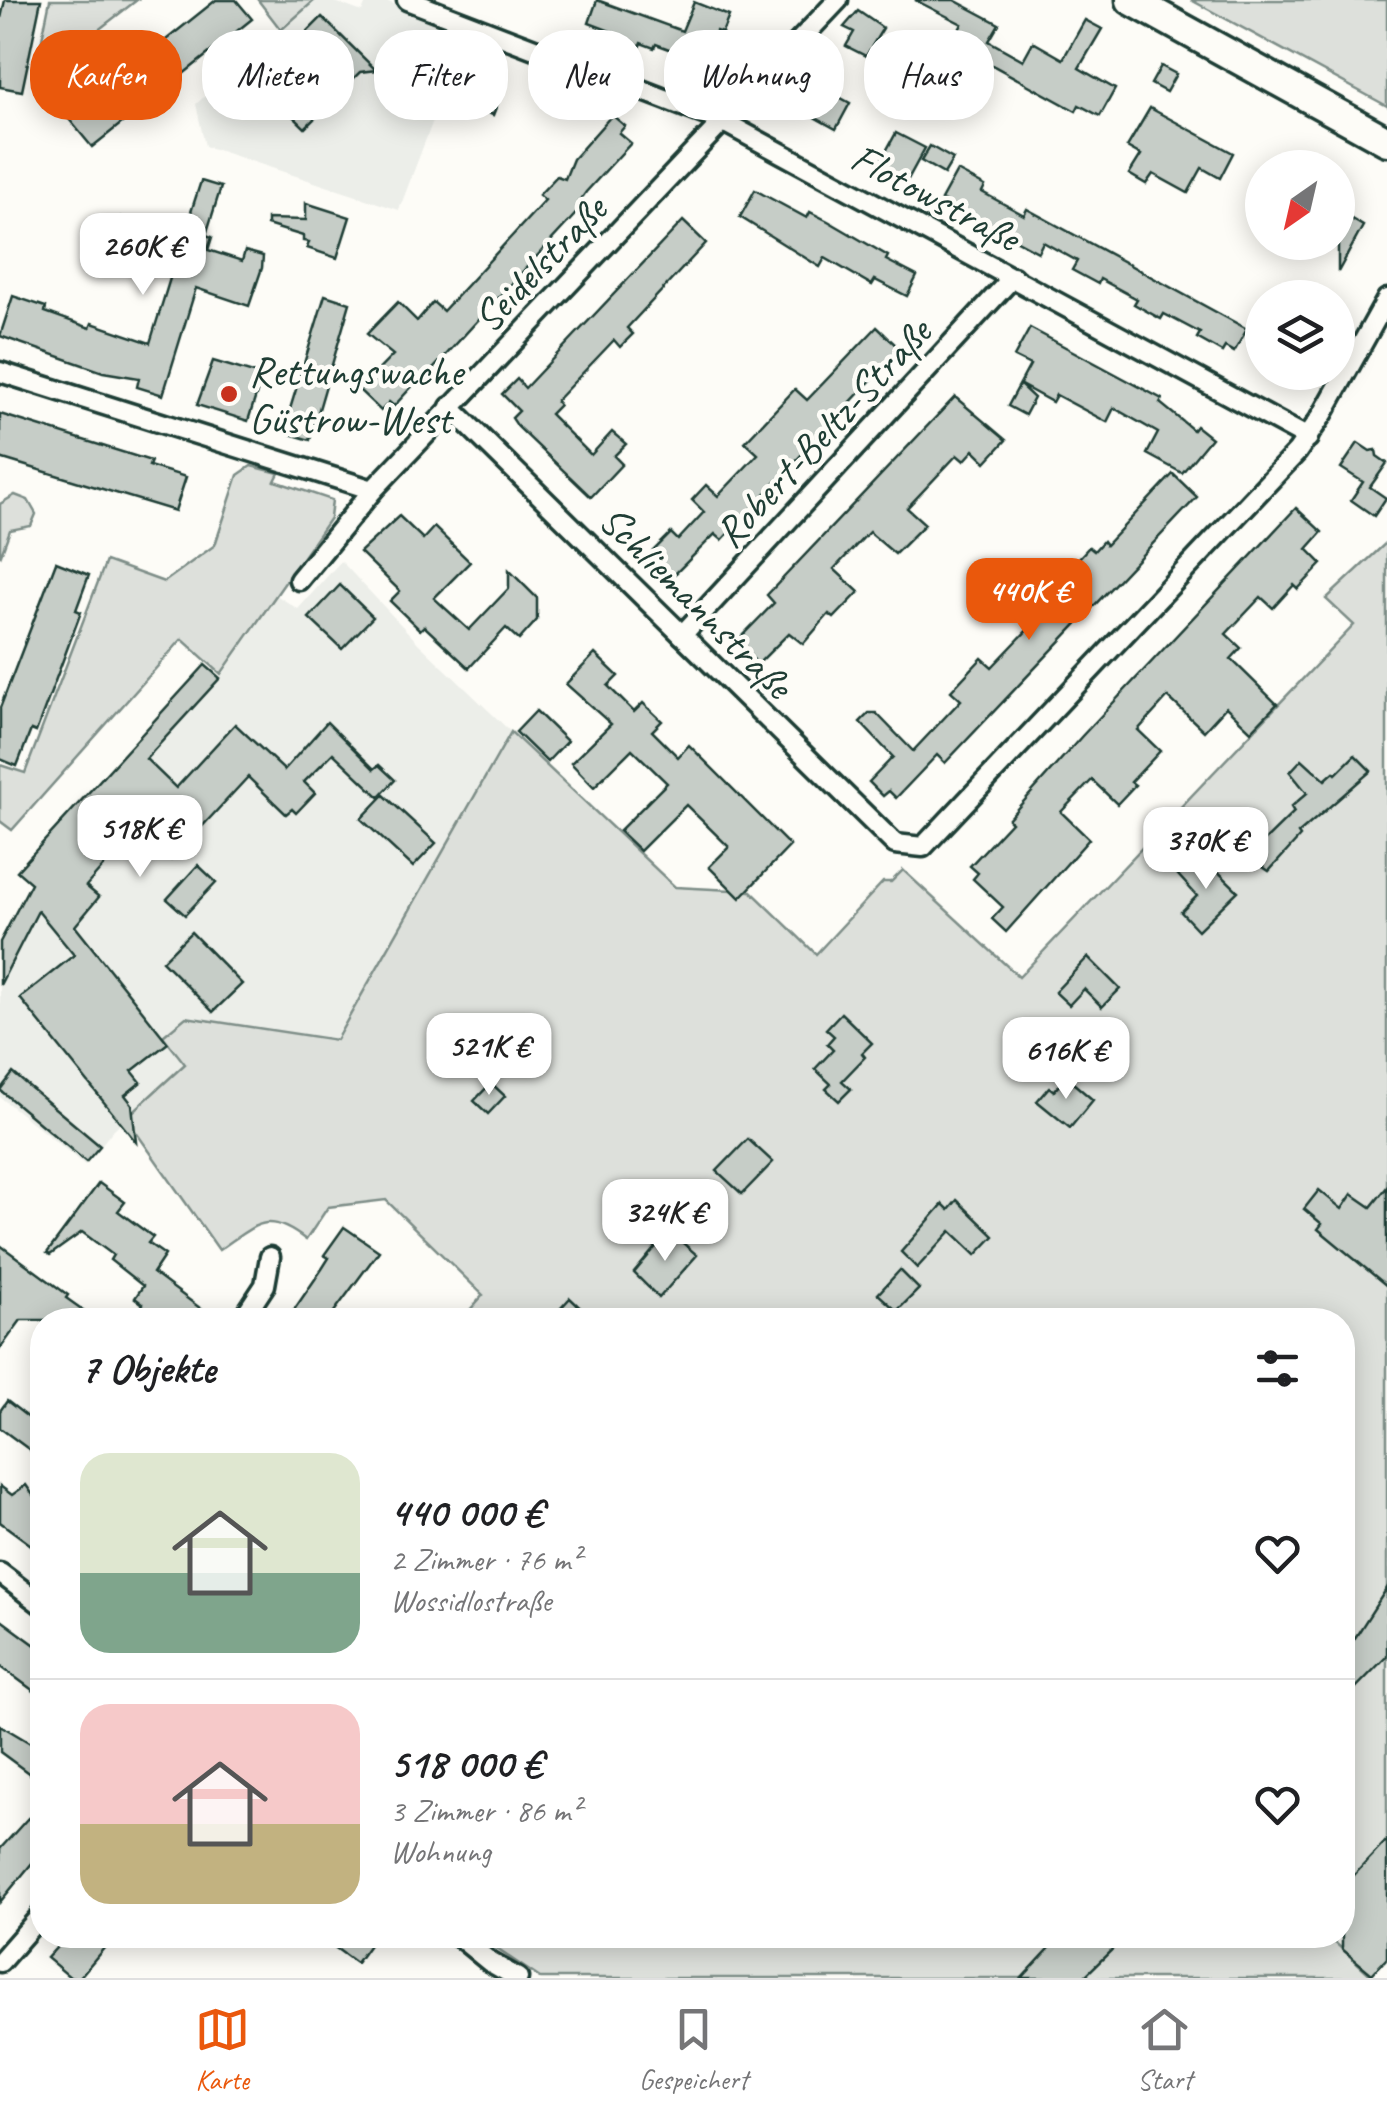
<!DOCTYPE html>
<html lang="de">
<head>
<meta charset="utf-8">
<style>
  :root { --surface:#fff; --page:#f2f2f2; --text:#202124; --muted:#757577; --line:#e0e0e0; --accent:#ea580c }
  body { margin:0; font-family:Caveat,sans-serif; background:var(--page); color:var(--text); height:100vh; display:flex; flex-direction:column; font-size:38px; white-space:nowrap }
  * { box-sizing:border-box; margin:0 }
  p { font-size:32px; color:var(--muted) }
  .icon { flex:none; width:55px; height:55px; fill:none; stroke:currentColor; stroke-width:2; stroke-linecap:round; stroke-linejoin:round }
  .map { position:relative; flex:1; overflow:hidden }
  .drawer { position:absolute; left:30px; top:1308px; width:1325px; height:640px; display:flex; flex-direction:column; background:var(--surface); border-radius:40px; box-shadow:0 5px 25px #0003 }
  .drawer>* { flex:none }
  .banner { position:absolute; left:30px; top:30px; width:1328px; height:90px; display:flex; gap:20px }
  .needle { width:65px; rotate:214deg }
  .buttons { position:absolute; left:1245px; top:150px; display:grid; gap:20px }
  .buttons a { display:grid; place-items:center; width:110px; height:110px; border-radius:50%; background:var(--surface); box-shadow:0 5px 25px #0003; font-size:50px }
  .price { position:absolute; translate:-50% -85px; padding:0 22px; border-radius:20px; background:#fff; color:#222; font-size:32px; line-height:65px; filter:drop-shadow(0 2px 5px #0008) }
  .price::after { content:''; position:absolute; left:50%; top:60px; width:30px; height:22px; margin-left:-15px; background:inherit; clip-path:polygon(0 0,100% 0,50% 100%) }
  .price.current { background:var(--accent); color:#fff }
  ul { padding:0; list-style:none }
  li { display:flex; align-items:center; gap:30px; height:250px; padding:0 50px }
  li+li { border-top:2px solid var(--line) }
  li span { display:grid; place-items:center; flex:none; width:280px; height:200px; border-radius:30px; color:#555 }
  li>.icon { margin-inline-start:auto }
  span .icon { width:120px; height:120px; fill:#fffc; stroke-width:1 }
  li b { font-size:42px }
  h2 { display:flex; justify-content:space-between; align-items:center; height:120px; padding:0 50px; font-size:42px }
  .chip { padding:0 35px; border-radius:40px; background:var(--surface); box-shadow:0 5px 25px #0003; font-size:35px; line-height:90px }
  .chip.current { background:var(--accent); color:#fff }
  .tab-bar { display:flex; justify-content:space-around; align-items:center; height:140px; border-top:2px solid var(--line); background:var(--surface); font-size:28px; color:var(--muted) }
  .tab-bar a { display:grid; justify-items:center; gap:5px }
  .tab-bar .current { color:var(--accent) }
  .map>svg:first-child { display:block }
  .built { fill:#eceee9 }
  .green { fill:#dde0db; stroke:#7e8e88; stroke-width:2.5 }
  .building { fill:#c6cdc7; stroke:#1f3d34; stroke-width:2.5 }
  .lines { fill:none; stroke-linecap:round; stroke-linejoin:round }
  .street-casing { stroke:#1f3d34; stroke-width:25 }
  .primary-casing { stroke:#1f3d34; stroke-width:35 }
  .street { stroke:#fdfcf7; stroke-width:18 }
  .primary { stroke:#fdfcf7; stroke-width:28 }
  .poi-dot { fill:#c8321e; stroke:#fdfcf7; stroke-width:4 }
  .labels { text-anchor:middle; stroke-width:9; stroke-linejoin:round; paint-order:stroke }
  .street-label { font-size:42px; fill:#1f3d34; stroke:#fdfcf7 }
  .poi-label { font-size:42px; fill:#1f3d34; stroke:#fdfcf7; text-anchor:start }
</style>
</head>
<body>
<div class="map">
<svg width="1387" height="1978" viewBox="0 0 1387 1978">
  <rect width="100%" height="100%" fill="#fdfcf7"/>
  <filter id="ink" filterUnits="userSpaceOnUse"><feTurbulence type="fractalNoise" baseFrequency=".01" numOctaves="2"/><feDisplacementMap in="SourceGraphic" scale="20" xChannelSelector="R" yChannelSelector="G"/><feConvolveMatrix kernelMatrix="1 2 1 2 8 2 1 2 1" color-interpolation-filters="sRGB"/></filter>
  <g filter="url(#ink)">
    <g class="built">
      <polygon points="315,0 330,0 362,12 367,0 383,0 444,23 449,33 464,39 399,210 205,146 196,104"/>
      <polygon points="341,561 419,644 511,732 336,1040 186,1017 186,1063 114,1129 85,1165 0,1097 0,941 30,885 221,677 276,595 298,609"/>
    </g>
    <g class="green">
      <polygon points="50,0 137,0 57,62 38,58"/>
      <polygon points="258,0 315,0 281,30"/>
      <polygon points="1191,0 1387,0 1387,106"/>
      <polygon points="251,466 279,473 275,481 332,500 330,518 221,674 182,639 12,830 0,821 0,765 25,773 106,561 164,582 215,545 238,475"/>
      <polygon points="15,495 28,500 36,514 31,526 10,530 0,557 0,504"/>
      <path d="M1387,542V1871L1343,1922L1342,1320H461L483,1295L386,1200L328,1207L306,1240C266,1209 256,1225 219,1250L126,1118L185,1064L163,1036L186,1017L336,1040L511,732L675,887L751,891L816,954L883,882H891L903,870L1019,977L1354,625L1326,599Z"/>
      <polygon points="476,1935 1331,1935 1330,1938 1374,1978 540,1978"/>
    </g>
    <g class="building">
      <polygon points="5,0 41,0 22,91 0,87 0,23"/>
      <polygon points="216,0 236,0 252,19 92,147 68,118"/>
      <polygon points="597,0 682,31 694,2 729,16 722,33 716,31 704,62 656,44 654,48 641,43 639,48 611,37 613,32 589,23"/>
      <polygon points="915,0 954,0 999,24 989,41 1023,60 1033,42 1063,59 1085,20 1102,29 1079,68 1115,89 1100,116 1079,105 1076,111 952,43 962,24"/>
      <polygon points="858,11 883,28 866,56 846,46 854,32 844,27"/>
      <polygon points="322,17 376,70 360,72 353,79 337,64 305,97 321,112 305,128 258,82 274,66 281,73 312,40 306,33"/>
      <polygon points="416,35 437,44 442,62 492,80 489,87 502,92 493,115 448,97 404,91 407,67 389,69 395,45"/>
      <polygon points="1161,66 1176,74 1166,92 1151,84"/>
      <polygon points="821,87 850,103 836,129 807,113"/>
      <polygon points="1150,108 1233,153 1220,178 1202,168 1188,193 1153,174 1146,184 1129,174 1141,155 1127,147"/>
      <polygon points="612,115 625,126 619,133 631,143 586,192 579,202 583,206 422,381 419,379 394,406 389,402 381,411 359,390 393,355 367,334 398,302 417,321 433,302 443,311 545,200 539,195 557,176 565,179 573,159"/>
      <polygon points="896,133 925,148 907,181 878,166"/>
      <polygon points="930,146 953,159 944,174 921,161"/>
      <polygon points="957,171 985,186 982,192 1024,215 1027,209 1247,329 1234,352 1225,347 1222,352 1197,338 1200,333 1164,314 1161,319 1134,304 1137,299 1100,279 1098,284 1072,270 1077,261 1043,242 1038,252 941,200"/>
      <polygon points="201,181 221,187 206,235 212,237 208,250 242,261 245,251 263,256 262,268 249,306 196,288 163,395 137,387 139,378 103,372 0,336 13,296 46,307 45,312 90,328 92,323 150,343 171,275 86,252 92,233 106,238 112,220 119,222 121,217 147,226 145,231 181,243"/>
      <polygon points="755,190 807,218 810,212 828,221 888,256 886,260 917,276 907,296 875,280 872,285 825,258 820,267 740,217"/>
      <polygon points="306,203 350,217 337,258 307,248 309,242 303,241 303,236 267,225 267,219 306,220"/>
      <polygon points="1338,211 1363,226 1338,272"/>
      <polygon points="683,221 706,243 627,328 633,334 620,347 614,340 556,401 559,405 550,414 591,455 612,432 626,444 614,456 622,464 591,497 518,427 512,418 519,411 502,394 517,379 525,388"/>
      <polygon points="325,295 350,303 310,440 283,432"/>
      <polygon points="877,327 900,349 722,540 715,534 672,577 649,555 671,533 678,540 704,512 692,500 706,485 718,496 758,454 745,442 795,389 807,400"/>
      <polygon points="1030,328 1162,399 1160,403 1193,430 1196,426 1211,438 1182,473 1147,454 1158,433 1114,408 1107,422 1056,395 1052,402 1019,384 1034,398 1025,415 1008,406 1030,365 1014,357"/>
      <polygon points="213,361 257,374 255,382 260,383 248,421 197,405"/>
      <polygon points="955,397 1006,440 986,462 974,450 964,461 957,455 907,508 925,524 895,554 869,532 834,569 859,592 834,618 829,614 803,644 789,633 758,664 736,642 774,603 767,595"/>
      <polygon points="0,414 151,461 149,466 186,477 175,511 0,458"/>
      <polygon points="1358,443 1370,451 1376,450 1377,456 1387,463 1370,487 1386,498 1374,516 1351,500 1363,482 1341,468"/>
      <polygon points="1173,474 1197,497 945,763 937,755 896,798 889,791 883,796 869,782 893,757 860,722 869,713 876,713 913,751 961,700 951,691 982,658 992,667 1077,578 1068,570 1089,547 1094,551 1103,541 1106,545"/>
      <polygon points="1296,508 1322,532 1307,549 1322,564 1298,589 1294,585 1273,608 1261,597 1226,634 1241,648 1231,659 1277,704 1251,731 1226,707 1204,731 1168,697 1138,730 1160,751 1131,782 1135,785 1117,804 1092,780 1061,812 1089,839 1006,932 992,919 1003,907 973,879 978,873 970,866 1011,822 1008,819 1082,736"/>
      <polygon points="399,516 423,539 434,527 470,562 434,598 469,630 509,588 509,570 537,598 537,620 519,640 506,628 469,668 424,626 420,630 390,601 400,591 360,552"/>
      <polygon points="56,562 89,575 76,610 81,612 36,732 31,730 17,766 0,759 0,708"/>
      <polygon points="340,585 373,617 342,649 309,618"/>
      <polygon points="595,654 618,676 608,686 634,712 643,703 662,721 652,731 678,757 689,745 790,846 740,898 709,867 729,847 686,805 640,851 619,831 667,783 632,749 594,787 571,763 611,724 566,684"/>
      <polygon points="205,665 220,678 146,759 176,788 235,724 284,770 327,722 374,769 379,765 395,780 379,797 333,753 304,782 315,793 296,813 292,809 286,814 248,777 171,860 137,828 86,886 99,897 75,926 168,1043 132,1071 141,1082 125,1095 132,1104 136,1142 20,998 74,955 38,911 0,985 0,942 31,883 17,871"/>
      <polygon points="536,711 567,741 547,762 516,732"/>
      <polygon points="1355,755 1371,771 1298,834 1300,837 1269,871 1260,865 1252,853 1294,812 1291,807 1307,793 1290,772 1302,759 1325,780 1334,772 1336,774"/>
      <polygon points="384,795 436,843 413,867 361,819"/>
      <polygon points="1203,857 1238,891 1198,930 1181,912 1197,896 1178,875"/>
      <polygon points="198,865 216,882 185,915 167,899"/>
      <polygon points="191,932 242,984 213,1012 162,961"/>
      <polygon points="1088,957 1120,989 1102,1007 1084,989 1069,1005 1055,992"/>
      <polygon points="841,1013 872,1043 862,1053 865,1057 842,1081 851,1089 839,1101 826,1089 831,1084 815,1069 833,1050 827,1044 834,1036 826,1029"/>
      <polygon points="13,1073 100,1146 86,1162 0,1090"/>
      <polygon points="1066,1077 1093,1100 1070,1128 1037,1101 1049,1087 1054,1091"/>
      <polygon points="491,1083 505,1096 488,1114 474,1101"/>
      <polygon points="748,1139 773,1162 742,1194 717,1171"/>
      <polygon points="99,1183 125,1202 118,1211 153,1237 148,1243 165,1255 153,1273 216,1320 146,1320 137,1313 143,1304 135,1298 143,1286 110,1260 113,1255 82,1232 50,1255 47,1253"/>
      <polygon points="1387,1187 1387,1286 1318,1229 1322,1224 1304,1209 1319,1190 1342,1209 1352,1194 1371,1207"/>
      <polygon points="957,1200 994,1236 976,1255 951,1231 917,1268 901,1252 943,1204 949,1210"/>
      <polygon points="344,1227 379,1251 328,1320 287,1320 322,1269 329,1258 324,1255"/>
      <polygon points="669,1231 697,1255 659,1298 634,1273"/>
      <polygon points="0,1245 68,1295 66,1298 97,1320 21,1320 0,1349"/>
      <polygon points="900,1270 919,1289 897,1311 878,1294"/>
      <polygon points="570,1298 593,1320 550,1320"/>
      <polygon points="7,1401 42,1428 42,1459 0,1428 0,1411"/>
      <polygon points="26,1485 42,1508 42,1553 0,1522 0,1486 12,1495"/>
      <polygon points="1387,1588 1387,1656 1342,1702 1342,1658"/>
      <polygon points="0,1619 42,1650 42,1697 0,1666"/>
      <polygon points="0,1725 42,1750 42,1783 0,1752"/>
      <polygon points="42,1809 42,1851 0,1902 0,1849 28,1818 32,1822"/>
      <polygon points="1387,1840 1387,1958 1372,1974 1342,1949 1342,1888"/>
      <polygon points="68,1935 115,1935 79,1978 71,1978 47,1958"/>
      <polygon points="318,1935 376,1935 356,1963"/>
      <polygon points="1062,1935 1127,1935 1083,1978 1022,1978"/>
    </g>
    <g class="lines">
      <g class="street-casing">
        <g id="street">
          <polyline points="407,0 722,121 1308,438"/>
          <polyline points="0,372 373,490"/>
          <polyline points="450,407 895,844 923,847 1297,452 1323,414 1387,299"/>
          <polyline points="299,580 373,490 838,0"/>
          <polyline points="682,635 1013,277"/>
          <polyline points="242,1320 265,1285 270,1257"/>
          <polyline points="0,1573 42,1605"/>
          <polyline points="457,1935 490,1962 518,1978"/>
          <polyline points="0,1962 42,1914"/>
        </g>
      </g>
      <g class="primary-casing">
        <polyline id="primary" points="1131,0 1387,141"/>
      </g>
      <use href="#street" class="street"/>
      <use href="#primary" class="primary"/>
    </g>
  </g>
  <circle class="poi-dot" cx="229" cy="394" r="10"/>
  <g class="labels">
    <g class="street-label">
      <text transform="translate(936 196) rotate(28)" y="15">Flotowstraße</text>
      <text transform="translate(539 263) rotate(-46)" y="15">Seidelstraße</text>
      <text transform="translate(822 432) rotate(-47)" y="15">Robert-Beltz-Straße</text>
      <text transform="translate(697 601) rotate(45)" y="15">Schliemannstraße</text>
    </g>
    <g class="poi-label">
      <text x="249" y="385">Rettungswache<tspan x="249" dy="48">Güstrow-West</tspan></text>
    </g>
  </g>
</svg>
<div class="buttons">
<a><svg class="needle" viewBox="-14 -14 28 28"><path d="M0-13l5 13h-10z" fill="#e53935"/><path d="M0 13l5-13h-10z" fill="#757577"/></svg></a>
<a><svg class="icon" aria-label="layers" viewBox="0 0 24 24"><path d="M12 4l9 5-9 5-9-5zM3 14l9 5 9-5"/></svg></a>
</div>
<b class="price" style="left:143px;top:298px">260K €</b>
<b class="price current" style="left:1029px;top:643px">440K €</b>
<b class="price" style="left:140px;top:880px">518K €</b>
<b class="price" style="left:1206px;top:892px">370K €</b>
<b class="price" style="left:489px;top:1098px">521K €</b>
<b class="price" style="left:1066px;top:1102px">616K €</b>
<b class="price" style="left:665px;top:1264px">324K €</b>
<div class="banner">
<a class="chip current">Kaufen</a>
<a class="chip">Mieten</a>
<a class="chip">Filter</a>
<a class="chip">Neu</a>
<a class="chip">Wohnung</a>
<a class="chip">Haus</a>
</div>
<section class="drawer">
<h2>7 Objekte<svg class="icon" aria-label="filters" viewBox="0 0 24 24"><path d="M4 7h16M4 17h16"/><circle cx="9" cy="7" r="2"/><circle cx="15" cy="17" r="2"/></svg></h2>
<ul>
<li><span style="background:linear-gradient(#dfe7d0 60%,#7fa58c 0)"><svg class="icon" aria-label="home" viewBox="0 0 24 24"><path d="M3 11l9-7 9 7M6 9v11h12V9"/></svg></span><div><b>440 000 €</b><p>2 Zimmer · 76 m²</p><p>Wossidlostraße</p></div><svg class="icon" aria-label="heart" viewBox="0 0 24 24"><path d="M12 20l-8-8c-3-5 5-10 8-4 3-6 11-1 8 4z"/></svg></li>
<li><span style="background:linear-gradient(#f6c9c9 60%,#c2b280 0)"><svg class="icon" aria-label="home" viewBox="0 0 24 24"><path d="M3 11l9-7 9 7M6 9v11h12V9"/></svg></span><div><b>518 000 €</b><p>3 Zimmer · 86 m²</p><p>Wohnung</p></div><svg class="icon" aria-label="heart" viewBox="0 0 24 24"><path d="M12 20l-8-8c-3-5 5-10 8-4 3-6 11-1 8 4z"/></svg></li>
</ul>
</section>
</div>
<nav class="tab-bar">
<a class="current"><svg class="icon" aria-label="map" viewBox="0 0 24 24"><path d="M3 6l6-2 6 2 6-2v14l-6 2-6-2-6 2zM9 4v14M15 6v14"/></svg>Karte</a>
<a><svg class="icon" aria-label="saved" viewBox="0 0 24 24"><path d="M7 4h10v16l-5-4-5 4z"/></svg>Gespeichert</a>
<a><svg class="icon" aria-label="home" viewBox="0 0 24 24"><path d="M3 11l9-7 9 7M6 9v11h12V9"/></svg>Start</a>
</nav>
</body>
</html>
